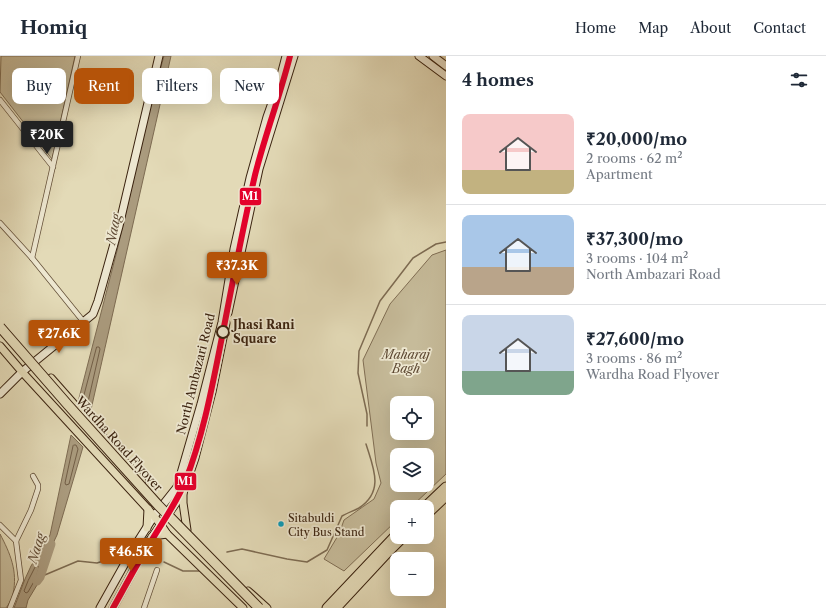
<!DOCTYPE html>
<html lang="en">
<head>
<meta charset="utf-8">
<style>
  :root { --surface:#fff; --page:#f2f2f3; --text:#1f2937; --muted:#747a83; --line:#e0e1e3; --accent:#b45309 }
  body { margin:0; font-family:"Libre Caslon Text",serif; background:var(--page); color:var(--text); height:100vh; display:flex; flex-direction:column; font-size:15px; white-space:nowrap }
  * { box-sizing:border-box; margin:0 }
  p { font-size:13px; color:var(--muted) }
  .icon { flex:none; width:22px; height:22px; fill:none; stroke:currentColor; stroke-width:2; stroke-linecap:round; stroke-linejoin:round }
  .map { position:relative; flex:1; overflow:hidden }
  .side { display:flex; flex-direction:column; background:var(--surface); width:380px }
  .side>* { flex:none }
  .top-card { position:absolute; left:12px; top:12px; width:374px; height:36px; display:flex; gap:8px }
  .buttons { position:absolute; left:390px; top:340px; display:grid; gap:8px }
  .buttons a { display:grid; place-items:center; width:44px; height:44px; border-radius:8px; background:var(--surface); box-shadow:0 4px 16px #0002; font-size:20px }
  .price { position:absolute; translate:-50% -34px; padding:0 9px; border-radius:4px; background:var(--accent); color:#fff; font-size:13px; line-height:26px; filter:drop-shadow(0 1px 2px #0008) }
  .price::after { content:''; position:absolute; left:50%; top:24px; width:12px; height:9px; margin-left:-6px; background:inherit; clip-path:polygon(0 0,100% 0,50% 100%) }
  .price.active { background:#222; color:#fff }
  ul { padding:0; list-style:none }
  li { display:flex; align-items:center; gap:12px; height:100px; padding:0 16px }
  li+li { border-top:1px solid var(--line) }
  li span { display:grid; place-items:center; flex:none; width:112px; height:80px; border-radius:8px; color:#555 }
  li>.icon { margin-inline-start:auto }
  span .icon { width:48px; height:48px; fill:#fffc; stroke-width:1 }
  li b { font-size:17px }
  h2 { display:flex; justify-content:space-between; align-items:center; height:48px; padding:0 16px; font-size:17px }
  .pill { padding:0 14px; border-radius:8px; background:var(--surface); box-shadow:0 4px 16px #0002; font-size:14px; line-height:36px }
  .pill.active { background:var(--accent); color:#fff }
  header { display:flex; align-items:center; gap:24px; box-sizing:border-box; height:56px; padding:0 20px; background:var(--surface); border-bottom:1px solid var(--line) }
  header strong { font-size:19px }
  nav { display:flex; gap:22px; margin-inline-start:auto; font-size:14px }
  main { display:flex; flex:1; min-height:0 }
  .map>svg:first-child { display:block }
  .green { fill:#c6bb9a; stroke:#806e54; fill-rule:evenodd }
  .water { fill:#aa9b7e; stroke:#7d6b52 }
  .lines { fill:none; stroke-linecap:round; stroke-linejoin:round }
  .shore { stroke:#725e46; stroke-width:1 }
  .stream { stroke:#7d6b52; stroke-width:1.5 }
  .river { stroke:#aa9b7e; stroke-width:9 }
  .street-casing { stroke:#645039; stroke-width:6 }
  .secondary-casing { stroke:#3a220f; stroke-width:9 }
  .primary-casing { stroke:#3a220f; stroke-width:9 }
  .highway-casing { stroke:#3a220f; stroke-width:11 }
  .street { stroke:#ede7d0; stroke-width:4.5 }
  .secondary { stroke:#ede7d0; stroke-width:7 }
  .primary { stroke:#e3dab7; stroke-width:7 }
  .highway { stroke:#e3dab7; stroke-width:9 }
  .highway-bridge-casing { stroke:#3a220f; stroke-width:11; stroke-linecap:butt }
  .highway-bridge { stroke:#e3dab7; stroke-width:9 }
  .metro-1-casing { stroke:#ede7d0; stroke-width:9 }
  .metro-1 { stroke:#e4002b; stroke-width:6 }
  .stop-dot { fill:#ede7d0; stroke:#3a220f; stroke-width:2 }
  .bus-dot { fill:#069cbb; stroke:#ede7d0; stroke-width:1.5 }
  .labels { text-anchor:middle; stroke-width:3.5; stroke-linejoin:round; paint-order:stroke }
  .bus-label { font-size:11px; fill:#3a220f; stroke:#ede7d0; text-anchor:start }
  .stop-label { font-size:12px; font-weight:bold; fill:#3a220f; stroke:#ede7d0; text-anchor:start }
  .park-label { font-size:12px; font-style:italic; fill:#5d4832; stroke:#ede7d0 }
  .street-label { font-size:12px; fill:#3a220f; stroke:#ede7d0 }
  .water-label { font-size:13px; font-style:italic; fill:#614c36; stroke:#ede7d0 }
  .line-badge { stroke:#ede7d0; stroke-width:1.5 }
  .badge-label { font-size:11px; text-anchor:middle; font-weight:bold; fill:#fff }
</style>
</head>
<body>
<header>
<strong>Homiq</strong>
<nav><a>Home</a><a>Map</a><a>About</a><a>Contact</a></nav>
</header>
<main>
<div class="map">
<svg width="446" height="552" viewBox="0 0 446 552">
  <rect width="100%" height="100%" fill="#e3dab7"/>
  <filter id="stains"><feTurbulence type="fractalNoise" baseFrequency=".005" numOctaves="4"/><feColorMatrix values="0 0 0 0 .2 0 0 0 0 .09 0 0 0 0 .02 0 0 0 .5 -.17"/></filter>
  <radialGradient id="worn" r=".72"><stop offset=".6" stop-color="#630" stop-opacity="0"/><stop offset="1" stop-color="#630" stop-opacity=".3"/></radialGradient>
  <g class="green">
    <polygon points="1,0 75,0 52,103 0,36"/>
    <path d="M446,194V418L411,451H397V464L344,515L324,503L339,478L344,464L374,443L381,427L376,407L371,367L363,304L390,248L432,199ZM397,347H427V377H397ZM397,399H427V429H397Z"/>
    <path d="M0,478C10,497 18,515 13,538C12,543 9,548 6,552H0Z"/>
  </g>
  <g class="water">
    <polygon points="164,0 171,0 90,358 78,346 117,195 152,43"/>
    <polygon points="71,379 83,391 57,479 45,504 40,524 28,544 26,552 14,552 25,523 31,510 50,479"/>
  </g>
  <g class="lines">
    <g class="shore">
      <polygon points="97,291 99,291 100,293 88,346 86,347 83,344"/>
      <polygon points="74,389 76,389 78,393 69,428 66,429 65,427 73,390"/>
      <polygon points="36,510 38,510 39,512 36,522 28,536 26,537 24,535 28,525"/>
    </g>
    <g class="stream">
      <polyline points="367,370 367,358 358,317 359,295 380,245 413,202 436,188 446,186"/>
      <path d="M227,496L242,493L287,503L307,506L327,494L342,460C347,457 353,455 359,452C385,435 373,411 366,388"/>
      <polyline points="164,506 183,515 199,515"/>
      <polyline points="40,521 78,505 97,507 119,500 126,502"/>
    </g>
    <polyline class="river" points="37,525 40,521 51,488"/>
    <g class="street-casing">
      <g id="street">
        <polyline points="0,44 53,111"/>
        <polyline points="0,167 32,202 83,265"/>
        <polyline points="32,202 78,0"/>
        <polyline points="0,469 16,485 21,524 10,552"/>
        <polyline points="16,485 31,454 38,433 38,429 33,420"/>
        <polyline points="144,552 157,514"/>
      </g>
    </g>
    <g class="secondary-casing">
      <g id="secondary">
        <polyline points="419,0 446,20"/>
        <polyline points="433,0 446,10"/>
        <polyline points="228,257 259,113 294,0"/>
        <polyline points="0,338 22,316 93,258 98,245 119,170 159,0"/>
        <polyline points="100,552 133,493 154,460 177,431 201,348 222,266 234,193 250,122 267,61 279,27 286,0"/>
        <polyline points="113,552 150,484 183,437 195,402 212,336 226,267"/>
      </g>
    </g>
    <g class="primary-casing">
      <g id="primary">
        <polyline points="0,290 24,318 148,453 161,469 167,478 243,552"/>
        <polyline points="51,322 142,425"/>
        <polyline points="183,437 183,447 187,474"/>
        <polyline points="147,472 148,453"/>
        <polyline points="152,481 160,479 167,478"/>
        <polyline points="248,535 267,552"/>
      </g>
    </g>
    <g class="highway-casing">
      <g id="highway">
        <polyline points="425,451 446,431"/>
        <polyline points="427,458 446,440"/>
        <polyline points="327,552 397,478"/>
        <polyline points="336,552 388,496 403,481"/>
      </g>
    </g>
    <use href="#street" class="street"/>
    <use href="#secondary" class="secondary"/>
    <use href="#primary" class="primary"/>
    <use href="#highway" class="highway"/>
    <g class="highway-bridge-casing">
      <polyline id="highway-bridge" points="0,271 68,349 158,449 259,552"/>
    </g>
    <use href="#highway-bridge" class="highway-bridge"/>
    <g class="metro-1-casing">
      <path id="metro-1" d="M113,552C125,531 136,509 149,489C161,468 176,448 185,426C204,378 213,326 223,276C233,224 243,171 255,119C265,79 280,40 290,0"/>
    </g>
    <use href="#metro-1" class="metro-1"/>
  </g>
  <circle class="stop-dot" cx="223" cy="276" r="6"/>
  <circle class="bus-dot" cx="281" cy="468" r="3.5"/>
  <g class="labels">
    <g class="bus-label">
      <text x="288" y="466">Sitabuldi<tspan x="288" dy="14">City Bus Stand</tspan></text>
    </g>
    <g class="stop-label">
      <text x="233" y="273">Jhasi Rani<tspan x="233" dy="14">Square</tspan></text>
    </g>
    <g class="park-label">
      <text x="406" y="303">Maharaj<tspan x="406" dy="14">Bagh</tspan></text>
    </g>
    <g class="street-label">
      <text transform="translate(196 318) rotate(-76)" y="4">North Ambazari Road</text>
      <text transform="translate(119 388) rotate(48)" y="4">Wardha Road Flyover</text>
    </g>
    <g class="water-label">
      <text transform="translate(113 173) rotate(-79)" y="5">Naag</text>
      <text transform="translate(36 492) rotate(-73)" y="5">Naag</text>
    </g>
  </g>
  <g class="line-badge">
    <rect x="239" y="131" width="23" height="19" rx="4" fill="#e4002b"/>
    <rect x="174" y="416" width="23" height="19" rx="4" fill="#e4002b"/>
  </g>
  <g class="badge-label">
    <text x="250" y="144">M1</text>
    <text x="185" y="429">M1</text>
  </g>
  <rect width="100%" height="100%" filter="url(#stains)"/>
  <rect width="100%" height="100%" fill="url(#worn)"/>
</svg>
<div class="buttons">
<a><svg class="icon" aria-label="locate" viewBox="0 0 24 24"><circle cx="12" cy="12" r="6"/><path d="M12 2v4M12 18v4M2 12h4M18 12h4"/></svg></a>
<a><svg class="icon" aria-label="layers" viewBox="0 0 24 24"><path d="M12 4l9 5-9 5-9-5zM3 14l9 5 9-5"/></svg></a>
<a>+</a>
<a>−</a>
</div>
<b class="price active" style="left:47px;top:99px">₹20K</b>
<b class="price" style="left:237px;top:230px">₹37.3K</b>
<b class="price" style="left:59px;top:298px">₹27.6K</b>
<b class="price" style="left:131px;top:516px">₹46.5K</b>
<div class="top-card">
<a class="pill">Buy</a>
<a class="pill active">Rent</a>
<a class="pill">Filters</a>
<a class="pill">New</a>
</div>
</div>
<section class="side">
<h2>4 homes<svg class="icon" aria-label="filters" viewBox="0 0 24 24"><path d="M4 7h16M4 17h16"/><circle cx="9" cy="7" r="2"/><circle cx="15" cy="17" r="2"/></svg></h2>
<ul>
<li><span style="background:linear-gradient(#f6c9c9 70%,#c2b280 0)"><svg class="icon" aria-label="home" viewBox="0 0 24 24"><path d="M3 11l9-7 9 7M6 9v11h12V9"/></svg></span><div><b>₹20,000/mo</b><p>2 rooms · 62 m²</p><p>Apartment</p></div></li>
<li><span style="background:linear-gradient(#a9c7e8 65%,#b9a48a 0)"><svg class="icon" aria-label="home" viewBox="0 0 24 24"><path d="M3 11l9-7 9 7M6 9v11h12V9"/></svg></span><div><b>₹37,300/mo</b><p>3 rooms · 104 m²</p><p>North Ambazari Road</p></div></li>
<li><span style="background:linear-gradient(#c9d6e8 70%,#7fa58c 0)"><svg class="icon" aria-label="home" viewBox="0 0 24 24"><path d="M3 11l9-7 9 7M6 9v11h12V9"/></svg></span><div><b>₹27,600/mo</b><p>3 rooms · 86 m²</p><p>Wardha Road Flyover</p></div></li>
</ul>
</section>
</main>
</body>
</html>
